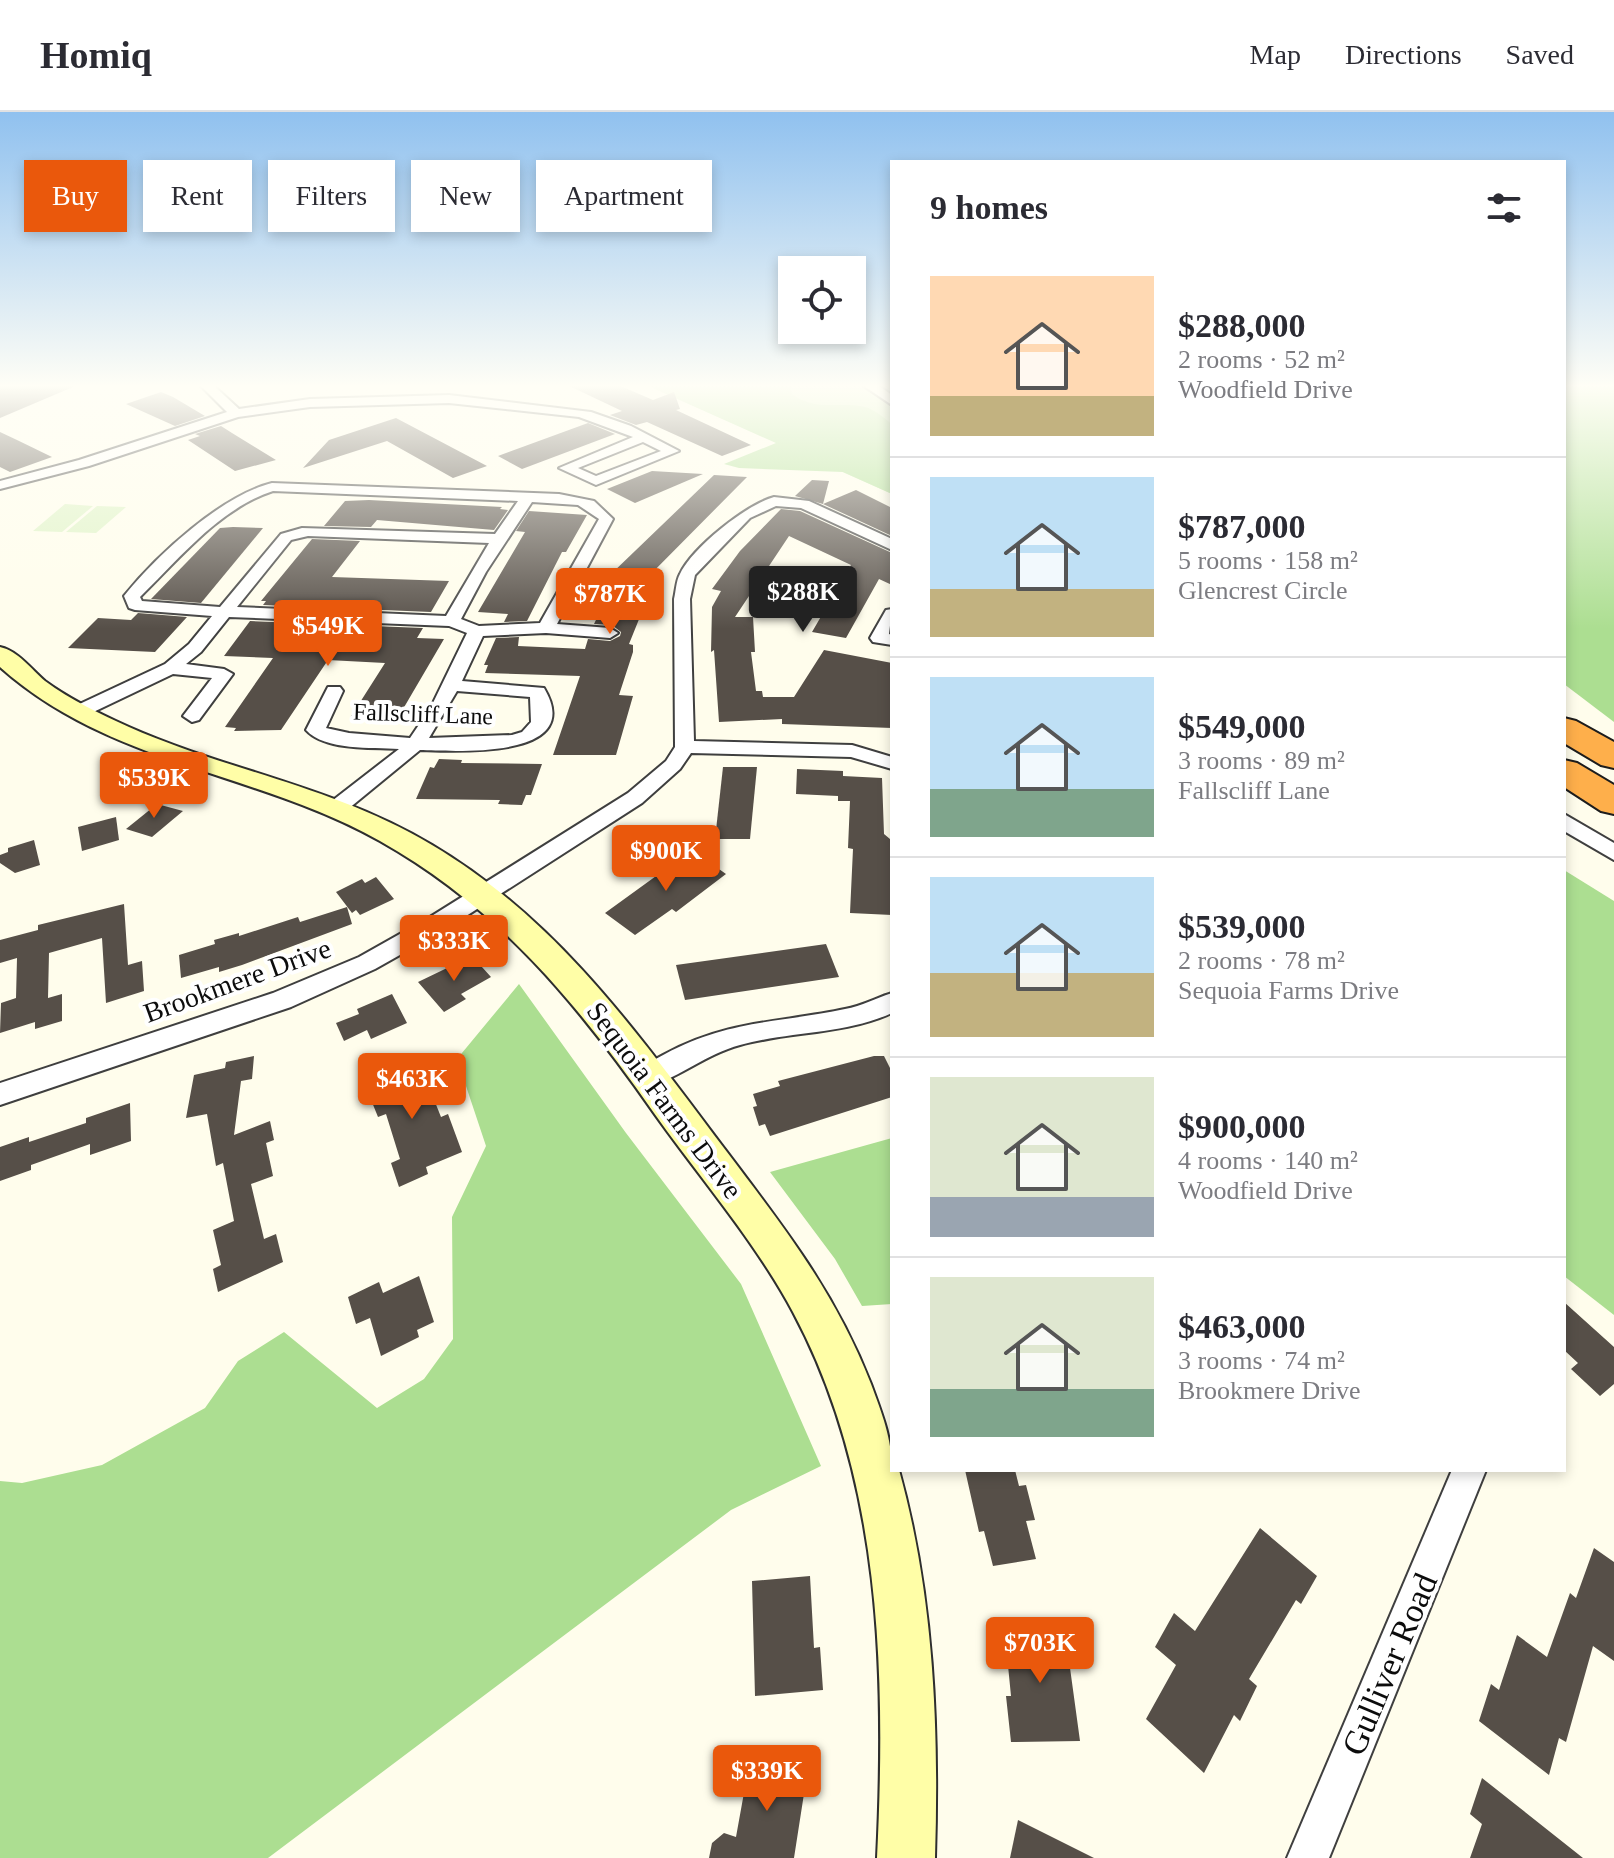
<!DOCTYPE html>
<html lang="en">
<head>
<meta charset="utf-8">
<style>
  :root { --surface:#fff; --page:#f2f2f3; --text:#2b2b33; --muted:#7c7c81; --line:#e1e1e2; --accent:#ea580c }
  body { margin:0; font-family:"Times New Roman",serif; background:var(--page); color:var(--text); height:100vh; display:flex; flex-direction:column; font-size:30px; white-space:nowrap }
  * { box-sizing:border-box; margin:0 }
  p { font-size:26px; color:var(--muted) }
  .icon { flex:none; width:44px; height:44px; fill:none; stroke:currentColor; stroke-width:2; stroke-linecap:round; stroke-linejoin:round }
  .map { position:relative; flex:1; overflow:hidden }
  .drawer { position:absolute; left:890px; top:48px; width:676px; height:1312px; display:flex; flex-direction:column; background:var(--surface); border-radius:0px; box-shadow:0 4px 12px #0003 }
  .drawer>* { flex:none }
  .banner { position:absolute; left:24px; top:48px; width:746px; height:72px; display:flex; gap:16px }
  .tools { position:absolute; left:778px; top:144px; display:grid; gap:16px }
  .tools a { display:grid; place-items:center; width:88px; height:88px; border-radius:0px; background:var(--surface); box-shadow:0 4px 12px #0003; font-size:40px }
  .price { position:absolute; translate:-50% -68px; padding:0 18px; border-radius:8px; background:var(--accent); color:#fff; font-size:26px; line-height:52px; filter:drop-shadow(0 2px 4px #0008) }
  .price::after { content:''; position:absolute; left:50%; top:48px; width:24px; height:18px; margin-left:-12px; background:inherit; clip-path:polygon(0 0,100% 0,50% 100%) }
  .price.on { background:#222; color:#fff }
  ul { padding:0; list-style:none }
  li { display:flex; align-items:center; gap:24px; height:200px; padding:0 40px }
  li+li { border-top:2px solid var(--line) }
  li span { display:grid; place-items:center; flex:none; width:224px; height:160px; border-radius:0px; color:#555 }
  li>.icon { margin-inline-start:auto }
  span .icon { width:96px; height:96px; fill:#fffc; stroke-width:1 }
  li b { font-size:34px }
  h2 { display:flex; justify-content:space-between; align-items:center; height:96px; padding:0 40px; font-size:34px }
  .tag { padding:0 28px; border-radius:0px; background:var(--surface); box-shadow:0 4px 12px #0003; font-size:28px; line-height:72px }
  .tag.on { background:var(--accent); color:#fff }
  header { display:flex; align-items:center; gap:48px; box-sizing:border-box; height:112px; padding:0 40px; background:var(--surface); border-bottom:2px solid var(--line) }
  header strong { font-size:38px }
  nav { display:flex; gap:44px; margin-inline-start:auto; font-size:28px }
  .map>svg:first-child { display:block }
  .green { fill:#cbecb3 }
  .forest { fill:#acde91 }
  .pitch { fill:#def3c5 }
  .building { fill:#564f48 }
  .lines { fill:none; stroke-linecap:round; stroke-linejoin:round }
  .street-casing { stroke:#3f3f3f; stroke-width:4 }
  .secondary-casing { stroke:#2e2e2e; stroke-width:4 }
  .highway-casing { stroke:#1d1d1d; stroke-width:4 }
  .street { fill:#fff; fill-rule:evenodd }
  .secondary { fill:#fffea7; fill-rule:evenodd }
  .highway { fill:#feaf4b; fill-rule:evenodd }
  .labels { text-anchor:middle; stroke-width:8; stroke-linejoin:round; paint-order:stroke }
  .far-street-label { font-size:24px; fill:#0c0c0c; stroke:#fff }
  .street-label { font-size:28px; fill:#0c0c0c; stroke:#fff }
  .near-street-label { font-size:34px; fill:#0c0c0c; stroke:#fff }
</style>
</head>
<body>
<header>
<strong>Homiq</strong>
<nav><a>Map</a><a>Directions</a><a>Saved</a></nav>
</header>
<div class="map">
<svg width="1614" height="1746" viewBox="0 0 1614 1746">
  <rect width="100%" height="100%" fill="#fffdec"/>
  <polygon class="green" points="644,272 892,272 892,382"/>
  <g class="forest">
    <path d="M644,272H791L792,282C815,300 839,289 865,295C874,297 884,306 892,312V382L843,360L739,356L724,352L776,331Z"/>
    <polygon points="1564,272 1614,272 1614,610 1564,572"/>
    <polygon points="1564,758 1614,789 1614,1203 1564,1164"/>
    <polygon points="519,872 626,1021 741,1172 821,1354 731,1398 268,1746 0,1746 0,1369 22,1371 102,1353 205,1296 238,1249 284,1220 377,1296 424,1267 453,1227 452,1105 486,1034 457,947"/>
    <polygon points="892,1026 892,1192 862,1194 835,1147 770,1060"/>
  </g>
  <g class="pitch">
    <polygon points="65,392 93,394 62,420 33,419"/>
    <polygon points="97,394 126,395 96,421 66,420"/>
  </g>
  <g class="building">
    <polygon points="0,272 80,272 0,306"/>
    <polygon points="565,272 616,272 653,288 674,280 680,297 676,298 751,333 722,344 647,310 636,313 610,303 622,299"/>
    <polygon points="161,280 173,285 205,304 175,314 126,292"/>
    <polygon points="396,306 487,354 453,366 387,329 303,356 329,328"/>
    <polygon points="588,311 615,322 522,357 498,344"/>
    <polygon points="221,314 232,321 276,348 235,359 188,328 200,324 195,322"/>
    <polygon points="0,320 17,328 52,345 10,360 0,355"/>
    <polygon points="652,359 703,362 635,391 607,377"/>
    <polygon points="714,363 747,365 638,475 652,475 629,532 633,533 633,540 619,583 633,584 616,643 553,643 580,564 485,561 488,553 484,553 496,526 519,525 518,534 585,537 588,527 610,529 620,524 621,520 612,513 594,512 617,465 609,464"/>
    <polygon points="812,368 829,369 823,392 795,384"/>
    <polygon points="856,378 892,396 892,424 823,392"/>
    <polygon points="369,388 502,395 500,397 508,398 494,418 377,408 371,415 324,414 345,389"/>
    <polygon points="781,397 800,399 892,441 892,473 879,467 846,526 812,520 851,453 789,424 735,505 753,505 755,540 751,540 756,579 762,579 763,585 794,585 824,538 892,551 892,616 782,612 782,607 719,610 714,538 711,540 712,495 721,479 712,477 740,439"/>
    <polygon points="529,399 587,403 566,440 562,440 527,509 504,510 508,502 478,500 525,420 516,419"/>
    <polygon points="233,415 263,416 201,491 151,487 220,416"/>
    <polygon points="312,427 360,429 332,465 449,469 431,500 263,493 266,489 261,489"/>
    <polygon points="138,501 187,505 155,540 68,536 98,506 131,508"/>
    <polygon points="250,509 423,516 417,526 444,527 396,609 355,609 357,606 350,606 385,551 328,548 281,618 234,619 236,616 225,615 273,546 224,544"/>
    <polygon points="439,647 462,648 461,651 542,652 531,683 526,683 522,693 498,692 500,688 416,687 430,655 434,656"/>
    <polygon points="723,655 757,655 750,727 715,727"/>
    <polygon points="797,657 843,659 843,664 882,666 884,722 890,727 892,737 892,803 850,801 853,737 848,736 850,689 838,689 838,684 796,682"/>
    <polygon points="157,692 183,699 152,725 126,717"/>
    <polygon points="116,705 119,728 82,739 78,715"/>
    <polygon points="34,728 40,753 15,761 0,751 0,743 8,740 8,736"/>
    <polygon points="692,738 726,762 676,800 672,797 635,823 605,801"/>
    <polygon points="376,765 394,787 360,803 356,798 352,801 336,780 362,767 365,771"/>
    <polygon points="124,792 128,853 142,849 144,879 106,891 102,826 49,841 48,886 62,882 62,909 35,917 35,910 0,921 1,891 16,886 17,846 0,851 0,828 38,818 38,813"/>
    <polygon points="347,795 352,812 242,853 219,860 219,855 181,866 179,843 215,832 214,828 239,821 239,824 298,805 300,810"/>
    <polygon points="826,832 839,865 685,888 676,853"/>
    <polygon points="472,844 491,865 461,882 466,887 444,900 418,870"/>
    <polygon points="392,882 407,911 371,927 367,918 344,929 336,911 359,902 357,897"/>
    <polygon points="254,944 252,967 241,969 234,1023 270,1009 274,1028 266,1031 273,1064 251,1072 264,1127 276,1122 283,1150 218,1180 213,1157 221,1153 213,1118 234,1109 223,1051 216,1054 207,1002 186,1006 194,963 225,956 226,950"/>
    <polygon points="874,944 884,944 892,960 892,985 770,1024 765,1012 759,1014 753,995 757,994 753,982 780,974 778,969"/>
    <polygon points="419,950 441,1005 448,1002 462,1040 426,1055 428,1062 399,1075 391,1051 400,1047 386,1002 378,1005 361,963 382,955 385,964"/>
    <polygon points="130,991 131,1029 90,1043 90,1032 31,1053 31,1058 0,1069 0,1035 29,1025 29,1030 86,1011 86,1006"/>
    <polygon points="419,1164 434,1210 417,1218 419,1225 381,1244 370,1206 356,1212 348,1185 379,1170 383,1181"/>
    <polygon points="1564,1190 1614,1235 1614,1272 1600,1284 1571,1257 1578,1251 1564,1238"/>
    <polygon points="965,1358 1015,1358 1019,1374 1026,1373 1035,1408 1026,1409 1036,1447 993,1454 984,1419 979,1420"/>
    <polygon points="1260,1416 1317,1464 1301,1492 1296,1488 1249,1567 1257,1574 1240,1609 1234,1603 1204,1661 1146,1607 1176,1553 1155,1535 1174,1501 1195,1519"/>
    <polygon points="1594,1436 1614,1450 1614,1549 1593,1534 1566,1630 1559,1626 1549,1663 1479,1609 1491,1572 1499,1578 1517,1523 1547,1545 1570,1481 1576,1486"/>
    <polygon points="810,1464 814,1536 820,1535 823,1578 755,1584 752,1469"/>
    <polygon points="1064,1512 1080,1629 1011,1630 1006,1584 1011,1584 1004,1513"/>
    <polygon points="751,1642 808,1656 794,1746 709,1746 712,1731 724,1721 736,1725"/>
    <polygon points="1482,1666 1583,1746 1470,1746 1482,1712 1470,1702"/>
    <polygon points="1018,1708 1094,1746 1010,1746"/>
  </g>
  <g class="lines">
    <g class="street-casing">
      <g id="street">
        <path d="M199,272H212L239,297L310,287L449,283L591,300L631,314L679,339L596,373L559,356L633,325L579,305L449,291L310,295L238,305L89,354L0,377V369L79,348L227,300ZM643,330L661,339L596,364L578,356Z"/>
        <polygon points="861,272 876,272 892,283 892,293"/>
        <path d="M272,371L559,382L594,389L613,407L557,512L610,516L618,521L610,526L546,521L483,524L462,569L544,576C587,648 455,639 420,638L342,702L335,704L325,697L328,692L399,637C372,635 325,639 306,618L328,575H340L343,579L326,616L349,621L410,626L431,595L467,521L449,514L229,505L201,540L186,552L224,557L233,562L199,608L192,610L183,604L212,566L173,562L85,604H71L69,600L71,596L165,552L189,532L212,504L135,498L129,496L124,484C157,443 221,384 272,371ZM273,379L518,389L495,422L302,416L281,422L220,495L142,489L140,485C180,446 219,397 273,379ZM532,390L578,393L599,407L540,511L479,514L461,507L486,460ZM308,424L489,431L446,504L237,495L291,428ZM457,579L530,585L531,610L522,620L512,623L429,626Z"/>
        <path d="M774,385L809,389L892,427V438L801,396L776,394L750,406L695,463L690,487L694,629L852,633L892,645V657L851,645L691,641L680,657L642,691L446,817L375,857L291,895L0,993V971L273,881L359,845L430,805L628,681L666,649L675,635L674,487C676,479 676,469 680,462C693,435 746,393 774,385Z"/>
        <polygon points="892,497 889,522 892,523 892,533 873,530 870,526 886,498"/>
        <polygon points="1564,702 1614,731 1614,748 1564,719"/>
        <path d="M892,881V901C843,923 791,919 740,933C707,942 681,964 649,975L640,972L636,964C642,953 654,948 665,942C728,908 779,911 845,897C862,894 876,886 892,881Z"/>
        <polygon points="1452,1358 1486,1358 1329,1746 1287,1746"/>
      </g>
    </g>
    <g class="secondary-casing">
      <path id="secondary" d="M0,535C18,539 31,557 45,569C71,588 100,602 129,615C231,660 333,674 432,733C560,809 639,924 727,1040C785,1117 835,1180 871,1272C882,1302 892,1326 892,1358H899C934,1484 939,1616 935,1746H877C886,1563 882,1366 793,1200C755,1129 700,1066 654,1001C577,891 499,796 380,729C256,659 111,654 0,555Z"/>
    </g>
    <g class="highway-casing">
      <g id="highway">
        <polygon points="1564,606 1576,609 1614,630 1614,656 1601,653 1564,631"/>
        <polygon points="1564,648 1577,651 1614,673 1614,702 1601,699 1564,675"/>
      </g>
    </g>
    <use href="#street" class="street"/>
    <use href="#secondary" class="secondary"/>
    <use href="#highway" class="highway"/>
  </g>
  <linearGradient id="sky" x2="0" y2="1"><stop stop-color="#90c1ef"/><stop offset="0.53" stop-color="#fffef6"/><stop offset="1" stop-color="#fffef6" stop-opacity="0"/></linearGradient>
  <rect width="1614" height="517" fill="url(#sky)"/>
  <g class="labels">
    <g class="far-street-label">
      <text transform="translate(423 602) rotate(2)" y="8">Fallscliff Lane</text>
    </g>
    <g class="street-label">
      <text transform="translate(237 868) rotate(-20)" y="10">Brookmere Drive</text>
      <text transform="translate(665 988) rotate(53)" y="10">Sequoia Farms Drive</text>
    </g>
    <g class="near-street-label">
      <text transform="translate(1389 1552) rotate(-67)" y="12">Gulliver Road</text>
    </g>
  </g>
</svg>
<div class="tools">
<a><svg class="icon" aria-label="locate" viewBox="0 0 24 24"><circle cx="12" cy="12" r="6"/><path d="M12 2v4M12 18v4M2 12h4M18 12h4"/></svg></a>
</div>
<b class="price on" style="left:803px;top:522px">$288K</b>
<b class="price" style="left:610px;top:524px">$787K</b>
<b class="price" style="left:328px;top:556px">$549K</b>
<b class="price" style="left:154px;top:708px">$539K</b>
<b class="price" style="left:666px;top:781px">$900K</b>
<b class="price" style="left:454px;top:871px">$333K</b>
<b class="price" style="left:412px;top:1009px">$463K</b>
<b class="price" style="left:1040px;top:1573px">$703K</b>
<b class="price" style="left:767px;top:1701px">$339K</b>
<div class="banner">
<a class="tag on">Buy</a>
<a class="tag">Rent</a>
<a class="tag">Filters</a>
<a class="tag">New</a>
<a class="tag">Apartment</a>
</div>
<section class="drawer">
<h2>9 homes<svg class="icon" aria-label="filters" viewBox="0 0 24 24"><path d="M4 7h16M4 17h16"/><circle cx="9" cy="7" r="2"/><circle cx="15" cy="17" r="2"/></svg></h2>
<ul>
<li><span style="background:linear-gradient(#ffd9b3 75%,#c2b280 0)"><svg class="icon" aria-label="home" viewBox="0 0 24 24"><path d="M3 11l9-7 9 7M6 9v11h12V9"/></svg></span><div><b>$288,000</b><p>2 rooms · 52 m²</p><p>Woodfield Drive</p></div></li>
<li><span style="background:linear-gradient(#bfe0f5 70%,#c2b280 0)"><svg class="icon" aria-label="home" viewBox="0 0 24 24"><path d="M3 11l9-7 9 7M6 9v11h12V9"/></svg></span><div><b>$787,000</b><p>5 rooms · 158 m²</p><p>Glencrest Circle</p></div></li>
<li><span style="background:linear-gradient(#bfe0f5 70%,#7fa58c 0)"><svg class="icon" aria-label="home" viewBox="0 0 24 24"><path d="M3 11l9-7 9 7M6 9v11h12V9"/></svg></span><div><b>$549,000</b><p>3 rooms · 89 m²</p><p>Fallscliff Lane</p></div></li>
<li><span style="background:linear-gradient(#bfe0f5 60%,#c2b280 0)"><svg class="icon" aria-label="home" viewBox="0 0 24 24"><path d="M3 11l9-7 9 7M6 9v11h12V9"/></svg></span><div><b>$539,000</b><p>2 rooms · 78 m²</p><p>Sequoia Farms Drive</p></div></li>
<li><span style="background:linear-gradient(#dfe7d0 75%,#9aa5b1 0)"><svg class="icon" aria-label="home" viewBox="0 0 24 24"><path d="M3 11l9-7 9 7M6 9v11h12V9"/></svg></span><div><b>$900,000</b><p>4 rooms · 140 m²</p><p>Woodfield Drive</p></div></li>
<li><span style="background:linear-gradient(#dfe7d0 70%,#7fa58c 0)"><svg class="icon" aria-label="home" viewBox="0 0 24 24"><path d="M3 11l9-7 9 7M6 9v11h12V9"/></svg></span><div><b>$463,000</b><p>3 rooms · 74 m²</p><p>Brookmere Drive</p></div></li>
</ul>
</section>
</div>
</body>
</html>
